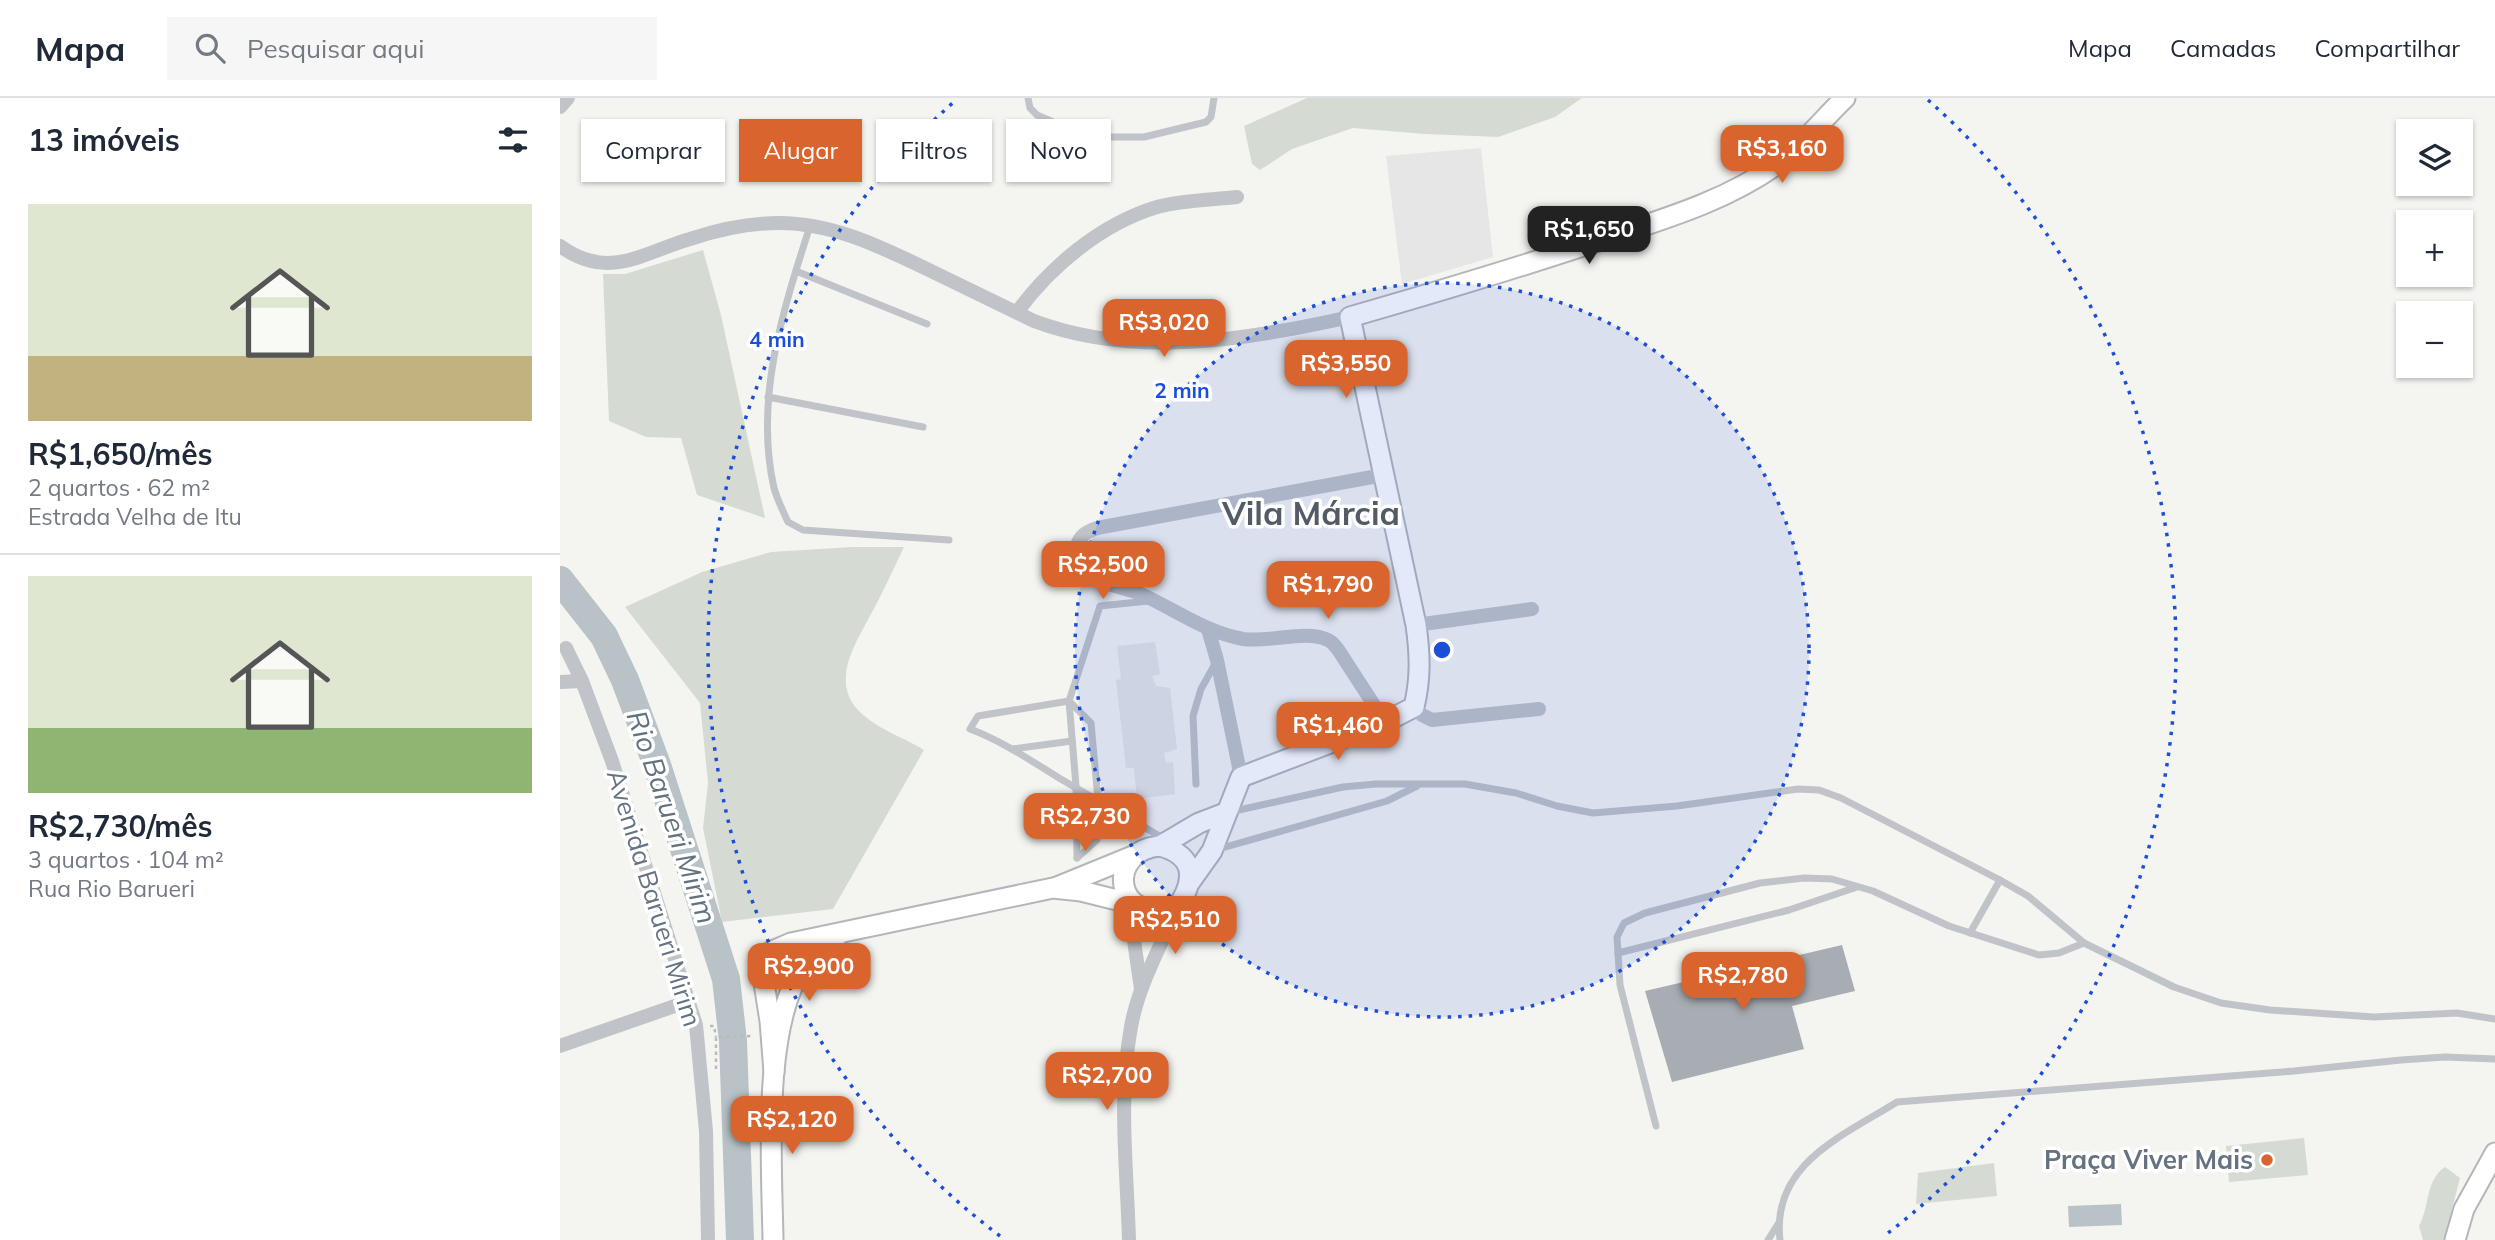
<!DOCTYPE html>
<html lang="pt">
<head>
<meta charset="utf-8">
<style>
  :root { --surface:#fff; --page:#f6f6f7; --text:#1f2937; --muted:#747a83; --line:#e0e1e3; --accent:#d9642d }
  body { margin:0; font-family:Mulish,sans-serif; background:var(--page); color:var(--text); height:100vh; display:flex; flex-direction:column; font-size:26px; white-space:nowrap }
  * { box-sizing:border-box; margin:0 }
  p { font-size:23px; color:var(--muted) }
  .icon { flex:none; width:38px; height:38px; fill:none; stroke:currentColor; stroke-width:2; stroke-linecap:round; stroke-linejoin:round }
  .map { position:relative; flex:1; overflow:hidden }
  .drawer { display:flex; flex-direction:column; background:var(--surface); width:560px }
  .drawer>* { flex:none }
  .hud { position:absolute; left:21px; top:21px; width:665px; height:63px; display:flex; gap:14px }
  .fabs { position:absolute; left:1836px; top:21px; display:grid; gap:14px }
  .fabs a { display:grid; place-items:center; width:77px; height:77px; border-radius:0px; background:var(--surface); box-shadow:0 2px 5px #0004; font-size:35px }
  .price { position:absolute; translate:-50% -60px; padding:0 16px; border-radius:14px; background:var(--accent); color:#fff; font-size:23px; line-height:46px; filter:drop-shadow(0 2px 4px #0008) }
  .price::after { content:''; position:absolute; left:50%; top:42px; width:21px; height:16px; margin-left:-10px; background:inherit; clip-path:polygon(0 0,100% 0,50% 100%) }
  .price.selected { background:#222; color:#fff }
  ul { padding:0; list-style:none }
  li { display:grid; align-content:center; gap:14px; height:371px; padding:0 28px }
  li+li { border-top:2px solid var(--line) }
  li span { display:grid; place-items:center; height:217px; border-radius:0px; color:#555 }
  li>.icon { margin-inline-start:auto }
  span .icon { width:126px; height:126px; fill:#fffc; stroke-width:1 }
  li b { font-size:30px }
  h2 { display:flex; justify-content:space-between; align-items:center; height:84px; padding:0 28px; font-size:30px }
  .pill { padding:0 24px; border-radius:0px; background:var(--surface); box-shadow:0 2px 5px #0004; font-size:24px; line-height:63px }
  .pill.selected { background:var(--accent); color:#fff }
  header { display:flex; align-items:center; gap:42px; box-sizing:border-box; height:98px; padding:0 35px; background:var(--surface); border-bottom:2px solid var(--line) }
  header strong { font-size:33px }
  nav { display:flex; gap:38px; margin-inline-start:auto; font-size:24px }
  .search { width:490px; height:63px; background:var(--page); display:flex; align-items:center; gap:18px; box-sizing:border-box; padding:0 24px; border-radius:0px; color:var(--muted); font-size:26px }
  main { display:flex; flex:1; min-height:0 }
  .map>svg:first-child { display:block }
  .built { fill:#e5e6e5 }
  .green { fill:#d5dbd3 }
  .water { fill:#b8c2c7 }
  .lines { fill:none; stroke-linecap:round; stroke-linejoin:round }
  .river { stroke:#b8c2c7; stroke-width:28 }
  .building { fill:#a7adb3 }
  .secondary-casing { stroke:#b3b7bb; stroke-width:23 }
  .path { stroke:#b8babd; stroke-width:2.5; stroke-dasharray:3.5 3.5; stroke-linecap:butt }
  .lane { stroke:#c0c3c7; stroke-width:7 }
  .street { stroke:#c0c3c7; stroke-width:14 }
  .secondary { stroke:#fff; stroke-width:19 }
  .ring { fill:none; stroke:#1d4ed8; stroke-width:3.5; stroke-dasharray:3.5 7 }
  .poi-dot { fill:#d9642d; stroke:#fff; stroke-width:2.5 }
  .labels { text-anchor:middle; stroke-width:7; stroke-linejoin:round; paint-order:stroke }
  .street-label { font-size:26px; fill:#657281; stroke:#fff }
  .poi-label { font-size:26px; font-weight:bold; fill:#657281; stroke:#fff; text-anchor:end }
  .water-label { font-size:28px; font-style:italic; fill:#61737e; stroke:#fff }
  .district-label { font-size:33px; font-weight:bold; fill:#535c66; stroke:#fff }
  .centre { fill:#1d4ed8; stroke:#fff; stroke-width:3.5 }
  .ring-label { font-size:21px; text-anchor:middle; font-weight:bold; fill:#1d4ed8; stroke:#fff; stroke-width:7; stroke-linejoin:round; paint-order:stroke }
</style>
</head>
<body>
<header>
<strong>Mapa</strong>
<div class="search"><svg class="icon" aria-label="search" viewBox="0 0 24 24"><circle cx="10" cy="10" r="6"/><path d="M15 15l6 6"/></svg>Pesquisar aqui</div>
<nav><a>Mapa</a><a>Camadas</a><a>Compartilhar</a></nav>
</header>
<main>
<section class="drawer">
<h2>13 imóveis<svg class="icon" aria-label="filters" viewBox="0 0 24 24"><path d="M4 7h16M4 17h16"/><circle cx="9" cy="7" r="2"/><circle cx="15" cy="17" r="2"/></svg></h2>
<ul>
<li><span style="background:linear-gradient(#dfe7d0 70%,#c2b280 0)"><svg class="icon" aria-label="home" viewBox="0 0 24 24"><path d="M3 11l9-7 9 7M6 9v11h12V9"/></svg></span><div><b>R$1,650/mês</b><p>2 quartos · 62 m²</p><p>Estrada Velha de Itu</p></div></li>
<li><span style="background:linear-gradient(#dfe7d0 70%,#8fb573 0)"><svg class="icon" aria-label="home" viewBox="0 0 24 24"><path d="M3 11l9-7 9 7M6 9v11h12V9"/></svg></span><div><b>R$2,730/mês</b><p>3 quartos · 104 m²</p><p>Rua Rio Barueri</p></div></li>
</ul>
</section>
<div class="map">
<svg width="1935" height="1142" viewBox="0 0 1935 1142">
  <rect width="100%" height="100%" fill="#f4f5f1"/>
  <g class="built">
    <polygon points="921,50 933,159 842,186 826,58"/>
    <polygon points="595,544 600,576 592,578 596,588 610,590 617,651 604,655 606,665 613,664 615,696 577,701 574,670 566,670 556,582 561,581 557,548"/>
  </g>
  <g class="green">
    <polygon points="747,0 1022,0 995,19 938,39 865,36 793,30 732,51 700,72 692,66 684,28"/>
    <polygon points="143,152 161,217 205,420 137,397 121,340 86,339 49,323 43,176 65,176"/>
    <path d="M292,449H344C333,472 322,496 310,518C295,546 271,583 298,612C315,630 343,639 364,652L273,811L162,824L143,730L148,685L140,605L65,509L142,474L211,454Z"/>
    <polygon points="1744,1040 1748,1077 1669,1084 1666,1048"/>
    <polygon points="1434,1065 1437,1098 1356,1106 1358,1075"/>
    <path d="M1885,1069L1900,1080L1884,1142H1863L1859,1128C1870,1109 1865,1082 1885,1069Z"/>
  </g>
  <polygon class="water" points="1561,1106 1562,1127 1509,1129 1508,1108"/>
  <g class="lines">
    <polyline class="river" points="0,482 44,538 65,582 97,667 166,881 173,943 180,1142"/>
  </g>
  <polygon class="building" points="1282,847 1295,893 1232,908 1244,951 1112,984 1085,893"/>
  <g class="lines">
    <g class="secondary-casing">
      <g id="secondary">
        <path d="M600,748C637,758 635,783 617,810C552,828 546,752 600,748Z"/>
        <polyline points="600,748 639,725 665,715"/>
        <path d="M630,784L652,753L681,679L825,624L854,609C861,580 860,556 856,527L790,219C877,194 964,168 1050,139C1107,120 1167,102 1216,67C1242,48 1262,22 1285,0"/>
        <polyline points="497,789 573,758"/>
        <polyline points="214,974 210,923 201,866 210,854 231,845 493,790 521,793 557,802 570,802"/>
        <path d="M213,1142C212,1069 201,926 245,866C253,854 266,847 277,838"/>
        <polyline points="1895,1142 1904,1111 1935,1055"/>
      </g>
    </g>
    <g class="path">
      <polyline points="150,928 154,928 156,939"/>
      <polyline points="156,971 156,939 194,938"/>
    </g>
    <g class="lane">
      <polyline points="468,0 470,10 477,17 528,39 584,39 646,24 651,19 654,0"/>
      <path d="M250,128C223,212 194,301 214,390C217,401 223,413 228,424L243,432L389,442"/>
      <polyline points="236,173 367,226"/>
      <polyline points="208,299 363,329"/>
      <polyline points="452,651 512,643"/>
      <polyline points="636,686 633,618 641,591 655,566"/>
      <polyline points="670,714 783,689 816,686 905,686 956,695 997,708 1033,715 1117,708 1238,691 1259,692 1281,700 1440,782 1468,798 1524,845 1614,889 1661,905 1710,912 1814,919 1897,915 1935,921"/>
      <polyline points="655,752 827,703 857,688"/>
      <path d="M517,760L537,742L538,702L531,625L509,603L418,618L410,631C442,643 470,662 499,680C535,701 571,721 606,742"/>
      <polyline points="517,760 516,688 509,603 540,508 588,503"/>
      <polyline points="1410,835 1440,782"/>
      <polyline points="1058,855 1229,812 1297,789"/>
      <polyline points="1096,1028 1060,887 1057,839 1064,825 1085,815 1200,785 1244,780 1272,781 1313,793 1389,828 1479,857 1499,855 1524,845"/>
      <polyline points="1208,1142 1218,1126"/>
      <path d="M1220,1142C1211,1066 1283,1038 1337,1004L1734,973L1841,962L1885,959L1935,961"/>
    </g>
    <g class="street">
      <polyline points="0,9 8,0"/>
      <path d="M0,148C48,183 82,155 130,141C157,132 190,125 219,125C273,125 321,149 369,172C404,189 439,206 474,223C575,261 687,242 790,219"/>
      <path d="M457,214C491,168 541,126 597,109C622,102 651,102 677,99"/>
      <path d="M823,377L537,430C522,435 513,443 519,461C523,471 536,481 546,485C557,490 570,491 581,496C616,512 645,534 683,541C708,545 747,531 768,542C773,544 776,549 779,553L825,624"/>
      <polyline points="856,527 972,511"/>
      <polyline points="648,531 657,562 681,679"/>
      <polyline points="6,550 22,583 52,663 136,927 146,1033 148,1142"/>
      <polyline points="0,584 22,583"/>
      <polyline points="854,609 862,617 872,622 979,611"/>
      <polyline points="573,805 571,822 581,891"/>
      <polyline points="0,948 129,903"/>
      <path d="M569,1142C567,1072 558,999 571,929C578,888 601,848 617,810"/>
    </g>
    <use href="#secondary" class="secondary"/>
  </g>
  <circle cx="882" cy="552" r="367" fill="#1d4ed8" fill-opacity=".12"/>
  <g class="ring">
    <circle cx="882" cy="552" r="367"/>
    <path d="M440 1138A734 734 0 0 1 396 2M1368 2A734 734 0 0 1 1324 1138"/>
  </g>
  <circle class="poi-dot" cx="1707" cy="1062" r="7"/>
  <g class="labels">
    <g class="street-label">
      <text transform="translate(94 800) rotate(73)" y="9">Avenida Barueri Mirim</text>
    </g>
    <g class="poi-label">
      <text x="1693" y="1071">Praça Viver Mais</text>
    </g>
    <g class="water-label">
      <text transform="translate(112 719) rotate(71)" y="10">Rio Barueri Mirim</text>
    </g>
    <g class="district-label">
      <text x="751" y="427">Vila Márcia</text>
    </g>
  </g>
  <circle cx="882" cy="552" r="10" class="centre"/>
  <g class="ring-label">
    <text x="217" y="249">4 min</text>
    <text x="622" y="300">2 min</text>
  </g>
</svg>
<div class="fabs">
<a><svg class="icon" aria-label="layers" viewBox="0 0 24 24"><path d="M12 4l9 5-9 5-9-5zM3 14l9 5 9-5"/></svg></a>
<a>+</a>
<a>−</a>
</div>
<b class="price" style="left:1222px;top:87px">R$3,160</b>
<b class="price selected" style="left:1029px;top:168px">R$1,650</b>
<b class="price" style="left:604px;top:261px">R$3,020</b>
<b class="price" style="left:786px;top:302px">R$3,550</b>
<b class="price" style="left:543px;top:503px">R$2,500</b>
<b class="price" style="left:768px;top:523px">R$1,790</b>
<b class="price" style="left:778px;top:664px">R$1,460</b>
<b class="price" style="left:525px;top:755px">R$2,730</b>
<b class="price" style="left:615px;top:858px">R$2,510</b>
<b class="price" style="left:249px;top:905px">R$2,900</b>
<b class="price" style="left:1183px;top:914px">R$2,780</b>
<b class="price" style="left:547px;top:1014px">R$2,700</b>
<b class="price" style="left:232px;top:1058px">R$2,120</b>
<div class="hud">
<a class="pill">Comprar</a>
<a class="pill selected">Alugar</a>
<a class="pill">Filtros</a>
<a class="pill">Novo</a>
</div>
</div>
</main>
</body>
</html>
